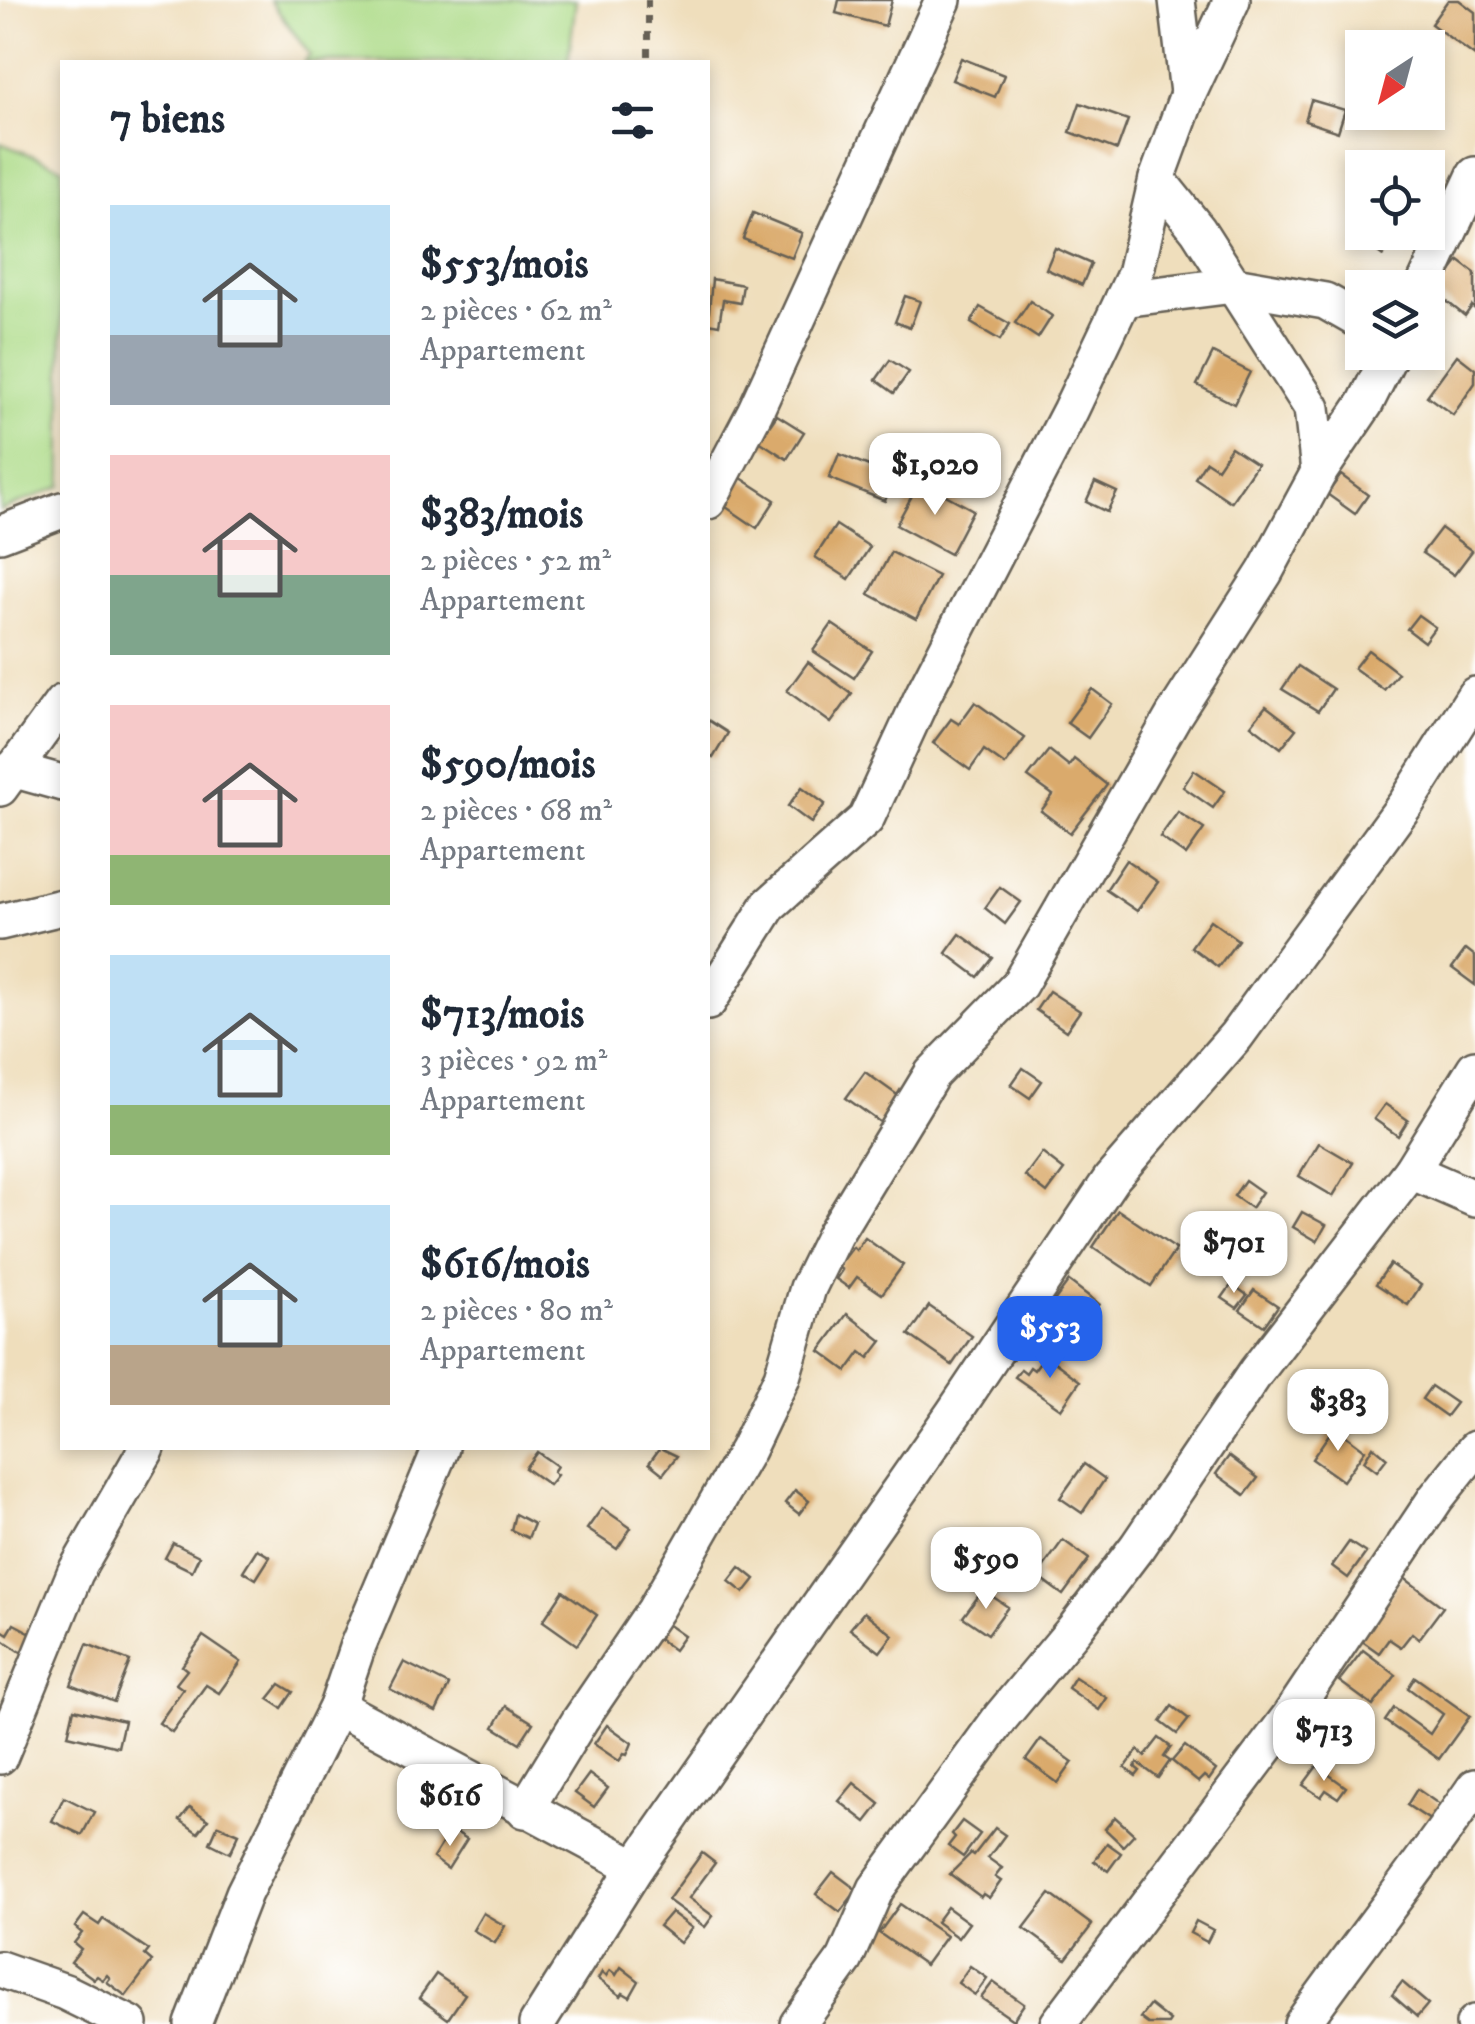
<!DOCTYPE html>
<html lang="fr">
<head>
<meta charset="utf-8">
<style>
  :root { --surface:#fff; --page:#f2f2f3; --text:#1f2937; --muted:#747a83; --accent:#2563eb }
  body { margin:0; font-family:"IM FELL DW Pica",serif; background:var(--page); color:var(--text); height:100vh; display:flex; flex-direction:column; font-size:38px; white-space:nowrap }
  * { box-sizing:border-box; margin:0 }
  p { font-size:32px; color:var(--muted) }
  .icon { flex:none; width:55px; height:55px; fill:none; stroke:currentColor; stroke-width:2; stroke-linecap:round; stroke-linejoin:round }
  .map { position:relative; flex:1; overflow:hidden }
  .details { position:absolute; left:60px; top:60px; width:650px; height:1390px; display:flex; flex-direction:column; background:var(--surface); border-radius:0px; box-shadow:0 5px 15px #0003 }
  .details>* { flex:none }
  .needle { width:65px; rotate:216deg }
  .buttons { position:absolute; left:1345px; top:30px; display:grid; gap:20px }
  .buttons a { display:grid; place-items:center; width:100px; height:100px; border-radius:0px; background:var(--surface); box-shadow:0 5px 15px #0003; font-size:50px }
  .price { position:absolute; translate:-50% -85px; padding:0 22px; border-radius:20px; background:#fff; color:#222; font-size:32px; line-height:65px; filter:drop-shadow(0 2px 5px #0008) }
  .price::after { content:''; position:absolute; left:50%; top:60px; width:30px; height:22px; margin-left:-15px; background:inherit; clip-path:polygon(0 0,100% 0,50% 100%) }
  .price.active { background:var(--accent); color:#fff }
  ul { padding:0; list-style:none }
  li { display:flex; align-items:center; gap:30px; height:250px; padding:0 50px }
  li span { display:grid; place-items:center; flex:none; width:280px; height:200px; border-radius:0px; color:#555 }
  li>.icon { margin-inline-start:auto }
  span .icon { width:120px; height:120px; fill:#fffc; stroke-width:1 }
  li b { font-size:42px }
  h2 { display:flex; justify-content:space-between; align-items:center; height:120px; padding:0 50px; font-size:42px }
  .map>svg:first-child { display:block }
  .green { fill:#addb88; stroke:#647c52; stroke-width:2.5 }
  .building { fill:#daaa6c }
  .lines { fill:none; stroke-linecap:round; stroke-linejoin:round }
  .street-casing { stroke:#666054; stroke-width:40 }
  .path { stroke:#666054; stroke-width:6; stroke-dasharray:8 8; stroke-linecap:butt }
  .street { stroke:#fff; stroke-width:35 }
</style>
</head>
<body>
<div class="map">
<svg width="1475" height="2024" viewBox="0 0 1475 2024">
  <rect width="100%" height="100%" fill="#fff"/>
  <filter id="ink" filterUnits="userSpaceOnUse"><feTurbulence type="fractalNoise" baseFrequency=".01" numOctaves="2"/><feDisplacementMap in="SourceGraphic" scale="20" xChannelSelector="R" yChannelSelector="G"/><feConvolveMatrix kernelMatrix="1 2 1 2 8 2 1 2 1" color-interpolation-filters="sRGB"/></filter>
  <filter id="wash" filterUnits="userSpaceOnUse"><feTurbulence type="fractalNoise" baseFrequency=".0048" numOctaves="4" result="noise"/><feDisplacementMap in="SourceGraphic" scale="40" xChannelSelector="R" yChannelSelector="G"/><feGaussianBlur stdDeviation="2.25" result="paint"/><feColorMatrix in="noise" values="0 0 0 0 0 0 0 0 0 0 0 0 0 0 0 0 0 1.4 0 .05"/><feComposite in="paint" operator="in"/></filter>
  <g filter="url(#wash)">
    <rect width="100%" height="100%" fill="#efdebc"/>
    <g class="green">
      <polygon points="270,0 576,0 568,62 304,62 310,55"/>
      <polygon points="0,143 62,167 62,486 0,511"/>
    </g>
    <g id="blocks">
      <g class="building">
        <polygon points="839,0 892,0 885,26 836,13"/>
        <polygon points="1448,0 1459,0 1475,12 1475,56 1431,24"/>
        <polygon points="961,58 1004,75 995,97 952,80"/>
        <polygon points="1311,100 1345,110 1338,132 1305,121"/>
        <polygon points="1080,103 1128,120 1117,150 1070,132"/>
        <polygon points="753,213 802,233 792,258 743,239"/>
        <polygon points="1376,232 1393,242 1383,256 1368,245"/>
        <polygon points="1055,248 1091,264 1082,285 1046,269"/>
        <polygon points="1459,261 1475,273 1475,309 1472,306 1465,316 1435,292"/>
        <polygon points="712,279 743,285 740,303 723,300 719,325 708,323"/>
        <polygon points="905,296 920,301 910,328 895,322"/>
        <polygon points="1030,301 1052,316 1038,338 1015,323"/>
        <polygon points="980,307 1010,324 1000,340 971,323"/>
        <polygon points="1213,353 1250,372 1234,404 1197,385"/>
        <polygon points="1457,355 1475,369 1475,383 1453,415 1427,396"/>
        <polygon points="890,360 909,372 894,393 876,380"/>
        <polygon points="777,415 804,432 787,459 759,441"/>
        <polygon points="1231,447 1257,464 1231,502 1195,478 1206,461 1217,468"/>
        <polygon points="839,454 894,476 885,501 829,478"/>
        <polygon points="1341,475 1368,495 1355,514 1327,494"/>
        <polygon points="738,476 775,500 757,528 720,503"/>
        <polygon points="920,481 973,510 950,554 896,525"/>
        <polygon points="1095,482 1117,492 1107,512 1086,502"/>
        <polygon points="836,525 870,547 849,579 815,557"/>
        <polygon points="1441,528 1472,551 1454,575 1422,553"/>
        <polygon points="891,552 938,576 916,619 869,594"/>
        <polygon points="1418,615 1435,627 1424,642 1407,629"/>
        <polygon points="832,624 872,651 854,678 813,651"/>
        <polygon points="1368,650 1398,673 1384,690 1354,668"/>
        <polygon points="808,662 852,694 831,723 787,691"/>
        <polygon points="1298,666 1333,689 1318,711 1282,689"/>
        <polygon points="1092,689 1112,704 1088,738 1067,723"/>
        <polygon points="975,702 1025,738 1005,765 984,750 970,770 933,743 951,719 959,724"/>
        <polygon points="1266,706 1296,729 1281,748 1251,725"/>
        <polygon points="708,720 728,733 713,758 708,755"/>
        <polygon points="1049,750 1069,766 1074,759 1107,785 1070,833 1041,811 1053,795 1028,777"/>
        <polygon points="1194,770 1225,791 1213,808 1183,787"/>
        <polygon points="802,787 825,804 811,823 788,806"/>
        <polygon points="1178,812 1204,829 1186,855 1160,837"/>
        <polygon points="1126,860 1158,882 1137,911 1106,890"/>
        <polygon points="1000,887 1021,902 1005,924 985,908"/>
        <polygon points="1210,920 1238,940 1218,967 1191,947"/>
        <polygon points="960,934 993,958 978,977 946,953"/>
        <polygon points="1466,949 1475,956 1475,985 1452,968"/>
        <polygon points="1049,991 1080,1011 1066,1031 1036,1010"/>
        <polygon points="1023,1068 1042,1081 1030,1098 1011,1085"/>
        <polygon points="865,1072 903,1099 884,1125 846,1098"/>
        <polygon points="1385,1104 1408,1120 1398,1136 1374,1119"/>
        <polygon points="1319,1143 1353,1163 1333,1196 1299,1176"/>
        <polygon points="1042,1153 1064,1170 1047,1193 1025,1176"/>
        <polygon points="1245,1180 1262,1192 1251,1208 1234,1196"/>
        <polygon points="1118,1210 1176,1249 1151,1286 1093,1247"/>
        <polygon points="1302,1212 1326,1225 1317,1241 1293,1227"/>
        <polygon points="865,1238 903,1265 882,1294 857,1277 849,1288 836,1279 842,1270 838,1267 853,1247 856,1250"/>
        <polygon points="1390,1264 1421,1285 1408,1305 1376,1284"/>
        <polygon points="1069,1281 1099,1304 1079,1331 1049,1308"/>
        <polygon points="1232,1284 1247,1295 1237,1308 1222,1298"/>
        <polygon points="1254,1290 1278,1306 1264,1326 1240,1310"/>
        <polygon points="929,1306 972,1336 952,1365 909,1335"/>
        <polygon points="847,1314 882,1341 869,1358 861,1352 847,1371 820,1351"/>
        <polygon points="1045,1355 1080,1381 1061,1409 1015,1377 1021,1369 1026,1373 1030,1367 1034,1370"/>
        <polygon points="1431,1386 1456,1403 1446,1416 1422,1399"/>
        <polygon points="1334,1427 1365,1450 1343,1481 1312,1459"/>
        <polygon points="1373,1446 1387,1458 1377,1471 1364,1461"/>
        <polygon points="660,1448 677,1456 663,1474 649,1463"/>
        <polygon points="537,1452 557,1466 553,1472 557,1475 549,1485 525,1468"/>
        <polygon points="1229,1456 1258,1478 1245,1495 1216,1474"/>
        <polygon points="1084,1464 1105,1479 1082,1513 1060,1498"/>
        <polygon points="795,1490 809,1501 799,1514 785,1503"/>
        <polygon points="602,1508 631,1528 617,1549 587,1529"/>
        <polygon points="515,1514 534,1524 528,1538 511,1530"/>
        <polygon points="1063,1540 1089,1559 1063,1595 1037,1576"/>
        <polygon points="1349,1542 1366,1553 1348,1578 1332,1566"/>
        <polygon points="173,1543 199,1556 192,1571 165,1558"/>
        <polygon points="257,1549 270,1557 256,1579 243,1571"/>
        <polygon points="740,1567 755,1579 744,1593 729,1581"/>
        <polygon points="1403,1577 1443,1607 1419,1639 1412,1633 1401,1647 1389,1639 1379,1653 1358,1638"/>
        <polygon points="983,1590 1008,1607 988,1634 963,1617"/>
        <polygon points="563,1591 597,1615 577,1645 543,1621"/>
        <polygon points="864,1612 893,1635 880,1652 850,1629"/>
        <polygon points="664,1622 684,1636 674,1650 655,1636"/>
        <polygon points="14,1624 44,1640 33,1660 0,1638 0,1629 8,1634"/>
        <polygon points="203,1636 241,1662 219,1693 206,1685 172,1732 159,1723 183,1689 176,1684 187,1670 182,1666"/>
        <polygon points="87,1644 130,1661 114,1702 71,1685"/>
        <polygon points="1363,1650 1396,1675 1373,1706 1339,1681"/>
        <polygon points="404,1662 449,1685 436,1712 390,1689"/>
        <polygon points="1075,1677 1107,1698 1099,1710 1068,1688"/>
        <polygon points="1415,1677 1470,1716 1439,1759 1385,1721 1394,1708 1430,1734 1443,1714 1408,1688"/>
        <polygon points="280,1684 293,1692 282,1708 268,1699"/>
        <polygon points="506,1706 533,1723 520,1743 494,1727"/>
        <polygon points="1172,1706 1189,1719 1177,1734 1161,1722"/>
        <polygon points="74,1709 124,1721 118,1747 68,1735"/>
        <polygon points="607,1725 632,1743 627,1755 624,1754 619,1761 594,1744"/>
        <polygon points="1159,1738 1171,1747 1164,1757 1170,1761 1158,1778 1138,1763 1135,1767 1140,1771 1136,1776 1125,1768 1138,1750 1145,1756"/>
        <polygon points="1041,1739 1073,1762 1058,1783 1026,1760"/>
        <polygon points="1185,1746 1216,1770 1209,1780 1204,1776 1198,1782 1172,1761"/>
        <polygon points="1317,1766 1346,1787 1338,1798 1326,1790 1321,1797 1303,1785"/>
        <polygon points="589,1774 608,1788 594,1807 575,1793"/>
        <polygon points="854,1783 880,1804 866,1822 839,1801"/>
        <polygon points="1417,1789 1443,1807 1433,1822 1407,1805"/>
        <polygon points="64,1797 94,1812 82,1835 52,1821"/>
        <polygon points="190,1807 208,1820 198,1833 180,1820"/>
        <polygon points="1115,1817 1134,1834 1123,1846 1105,1829"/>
        <polygon points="962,1821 980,1834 963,1857 948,1846 955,1837 952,1834"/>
        <polygon points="218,1825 239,1834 230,1853 210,1843"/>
        <polygon points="995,1828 1005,1835 988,1858 1002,1868 995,1877 1001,1881 989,1898 983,1894 981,1897 950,1874 971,1853 974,1855"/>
        <polygon points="451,1829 467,1839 448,1869 433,1858"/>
        <polygon points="1107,1843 1121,1853 1108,1871 1094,1861"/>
        <polygon points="702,1853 715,1863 689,1898 713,1916 705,1927 668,1900"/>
        <polygon points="833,1872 857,1890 840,1912 816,1894"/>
        <polygon points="1050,1894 1092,1925 1066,1959 1024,1928"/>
        <polygon points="900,1904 946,1936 925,1965 879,1933"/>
        <polygon points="947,1907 969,1923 958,1938 936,1922"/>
        <polygon points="671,1912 692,1928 680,1943 659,1926"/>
        <polygon points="483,1913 505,1926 495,1943 473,1930"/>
        <polygon points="84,1915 99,1925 103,1919 149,1950 145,1955 152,1961 126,1996 107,1982 110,1978 107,1975 103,1980 97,1976 94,1979 71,1962 81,1949 74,1943 82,1933 75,1927"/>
        <polygon points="1196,1921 1213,1930 1207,1942 1190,1933"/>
        <polygon points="970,1966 987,1978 975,1995 958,1983"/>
        <polygon points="621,1967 639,1981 630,1997 623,1993 621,1996 598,1979 602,1972 606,1976 610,1970 616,1975"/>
        <polygon points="436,1974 465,1994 448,2019 419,1998"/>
        <polygon points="993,1982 1024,2004 1013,2020 981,1998"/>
        <polygon points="1402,1982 1428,2004 1417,2017 1392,1995"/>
        <polygon points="1150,2005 1170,2021 1168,2024 1148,2024 1140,2018"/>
      </g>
    </g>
  </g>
  <g filter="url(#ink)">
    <use href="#blocks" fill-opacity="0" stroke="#666054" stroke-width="2.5"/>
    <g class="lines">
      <g class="street-casing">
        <g id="street">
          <polyline points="1177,0 1188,93"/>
          <polyline points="1157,179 1198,230 1312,408 1319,472"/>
          <polyline points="1423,288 1475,175"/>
          <polyline points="1123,299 1234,285 1325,301 1362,322"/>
          <polyline points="708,501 755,412 943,0"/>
          <polyline points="0,534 62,510"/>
          <polyline points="12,769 62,783"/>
          <polyline points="0,788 62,703"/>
          <polyline points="0,922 62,907"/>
          <polyline points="708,1002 769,905 866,819 924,693 1070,411 1135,274 1157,179 1188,94 1232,0"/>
          <polyline points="1411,1171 1475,1199"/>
          <polyline points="337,1707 636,1867"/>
          <polyline points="0,1756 75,1573 147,1448"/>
          <polyline points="525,1810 580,1720 655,1610 747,1450 782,1377 808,1288 834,1235 932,1074 1019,985 1174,715 1265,572 1319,472 1365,404 1391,352"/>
          <polyline points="0,1969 65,1992 130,2024"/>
          <polyline points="193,2024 244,1893 337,1707 358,1645 441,1448"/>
          <polyline points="537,2024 636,1867 953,1414 1111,1179 1236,1036 1407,802 1475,695"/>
          <polyline points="798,2024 845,1959 876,1889 1001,1717 1076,1627 1137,1547 1256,1372 1411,1171 1475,1068"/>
          <polyline points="1058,2024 1290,1716 1436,1498 1475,1449"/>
          <path d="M1302,2024C1359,1944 1419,1868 1475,1787"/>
          <polyline points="1474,2024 1475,2023"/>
        </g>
      </g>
      <polyline class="path" points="648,0 648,62"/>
      <use href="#street" class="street"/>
    </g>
  </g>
</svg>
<div class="buttons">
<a><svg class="needle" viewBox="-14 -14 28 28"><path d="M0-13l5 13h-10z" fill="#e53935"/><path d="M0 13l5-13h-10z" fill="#747a83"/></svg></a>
<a><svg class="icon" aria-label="locate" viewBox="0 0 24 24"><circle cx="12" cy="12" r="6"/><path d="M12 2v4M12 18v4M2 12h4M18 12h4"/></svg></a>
<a><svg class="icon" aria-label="layers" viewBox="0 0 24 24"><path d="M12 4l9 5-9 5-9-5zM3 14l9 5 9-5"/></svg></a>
</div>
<b class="price" style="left:935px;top:518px">$1,020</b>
<b class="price" style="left:1234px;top:1296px">$701</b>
<b class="price active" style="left:1050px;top:1381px">$553</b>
<b class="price" style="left:1338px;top:1454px">$383</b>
<b class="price" style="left:986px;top:1612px">$590</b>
<b class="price" style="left:1324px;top:1784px">$713</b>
<b class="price" style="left:450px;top:1849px">$616</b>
<section class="details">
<h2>7 biens<svg class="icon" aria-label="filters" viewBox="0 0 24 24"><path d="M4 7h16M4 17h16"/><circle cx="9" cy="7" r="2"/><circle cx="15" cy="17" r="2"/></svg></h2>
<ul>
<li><span style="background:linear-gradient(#bfe0f5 65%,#9aa5b1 0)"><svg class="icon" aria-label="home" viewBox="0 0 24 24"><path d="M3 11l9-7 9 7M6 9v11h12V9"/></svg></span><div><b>$553/mois</b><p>2 pièces · 62 m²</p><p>Appartement</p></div></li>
<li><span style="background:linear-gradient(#f6c9c9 60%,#7fa58c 0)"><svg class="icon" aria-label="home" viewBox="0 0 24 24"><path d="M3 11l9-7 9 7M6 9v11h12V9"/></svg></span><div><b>$383/mois</b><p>2 pièces · 52 m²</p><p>Appartement</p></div></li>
<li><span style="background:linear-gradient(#f6c9c9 75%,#8fb573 0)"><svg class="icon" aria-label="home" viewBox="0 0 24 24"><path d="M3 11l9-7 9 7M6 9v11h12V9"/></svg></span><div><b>$590/mois</b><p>2 pièces · 68 m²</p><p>Appartement</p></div></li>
<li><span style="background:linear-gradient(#bfe0f5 75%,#8fb573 0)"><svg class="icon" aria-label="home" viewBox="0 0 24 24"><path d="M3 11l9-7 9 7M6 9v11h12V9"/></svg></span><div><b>$713/mois</b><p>3 pièces · 92 m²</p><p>Appartement</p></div></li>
<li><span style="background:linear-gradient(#bfe0f5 70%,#b9a48a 0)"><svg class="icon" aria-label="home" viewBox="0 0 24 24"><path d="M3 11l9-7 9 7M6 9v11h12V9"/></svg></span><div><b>$616/mois</b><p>2 pièces · 80 m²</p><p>Appartement</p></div></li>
</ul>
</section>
</div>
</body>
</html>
